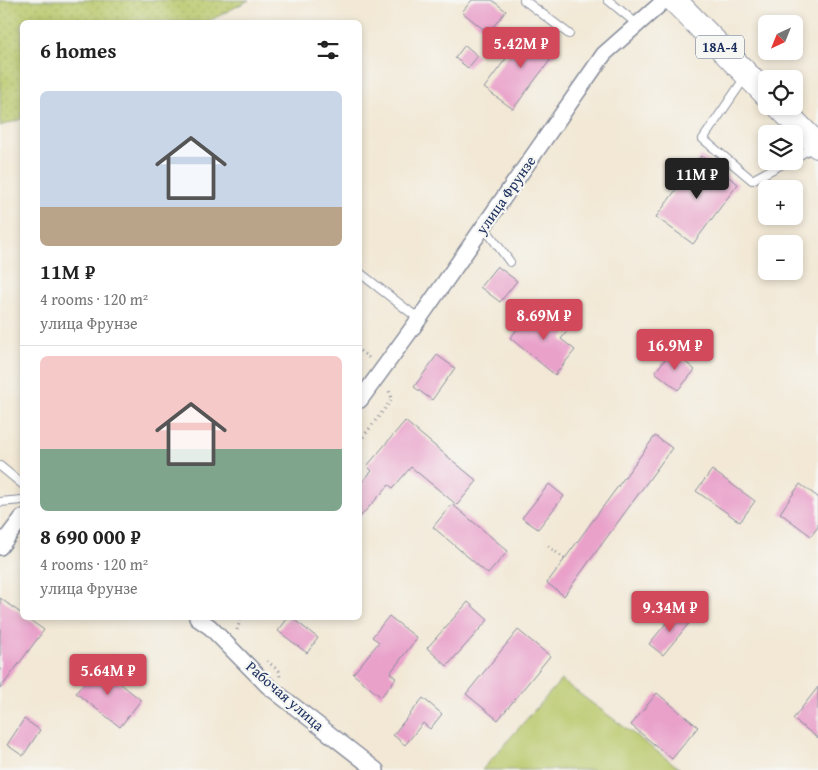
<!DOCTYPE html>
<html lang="en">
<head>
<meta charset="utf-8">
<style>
  :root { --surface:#fff; --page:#f6f6f6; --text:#222; --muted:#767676; --line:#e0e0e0; --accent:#d1495b }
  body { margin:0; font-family:"Gentium Book Plus",serif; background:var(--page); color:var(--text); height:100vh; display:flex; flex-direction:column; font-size:19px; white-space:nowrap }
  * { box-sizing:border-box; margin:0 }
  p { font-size:16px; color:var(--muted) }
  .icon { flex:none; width:28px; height:28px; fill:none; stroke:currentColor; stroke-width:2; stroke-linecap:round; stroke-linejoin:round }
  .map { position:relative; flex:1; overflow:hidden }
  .sheet { position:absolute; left:20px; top:20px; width:342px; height:600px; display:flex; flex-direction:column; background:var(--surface); border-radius:8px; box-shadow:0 2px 8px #0003 }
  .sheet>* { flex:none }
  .needle { width:32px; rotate:223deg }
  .controls { position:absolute; left:758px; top:15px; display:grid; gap:10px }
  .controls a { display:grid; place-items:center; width:45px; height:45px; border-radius:8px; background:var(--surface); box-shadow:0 2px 8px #0003; font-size:25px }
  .price { position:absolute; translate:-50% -42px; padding:0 11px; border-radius:5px; background:var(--accent); color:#fff; font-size:16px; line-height:32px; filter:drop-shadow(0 1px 2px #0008) }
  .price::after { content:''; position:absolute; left:50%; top:30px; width:15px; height:11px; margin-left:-8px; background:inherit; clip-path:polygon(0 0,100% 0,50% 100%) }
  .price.selected { background:#222; color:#fff }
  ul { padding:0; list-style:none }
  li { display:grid; align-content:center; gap:10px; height:265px; padding:0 20px }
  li+li { border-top:1px solid var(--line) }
  li span { display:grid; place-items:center; height:155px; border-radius:8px; color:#555 }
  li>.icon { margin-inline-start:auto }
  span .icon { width:90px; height:90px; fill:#fffc; stroke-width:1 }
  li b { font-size:21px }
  h2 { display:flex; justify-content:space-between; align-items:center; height:60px; padding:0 20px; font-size:21px }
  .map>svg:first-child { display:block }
  .grass { fill:url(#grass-dots); stroke:#6a7c64 }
  .green { fill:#b9c86b; stroke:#6a7c64 }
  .building { fill:#e9a1ca }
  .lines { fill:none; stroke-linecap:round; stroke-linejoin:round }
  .service-casing { stroke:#868c9a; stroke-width:10 }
  .minor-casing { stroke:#868c9a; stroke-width:18 }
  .primary-casing { stroke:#868c9a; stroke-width:26 }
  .path { stroke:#868c9a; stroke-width:3; stroke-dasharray:1 4; stroke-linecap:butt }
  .service { stroke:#fff; stroke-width:8 }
  .minor { stroke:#fff; stroke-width:15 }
  .primary { stroke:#fff; stroke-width:24 }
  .labels { text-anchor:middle; stroke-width:4.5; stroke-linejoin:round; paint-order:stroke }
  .shield { fill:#f6f6f2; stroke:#5d6b8a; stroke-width:1 }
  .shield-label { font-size:14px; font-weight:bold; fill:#1b2f5e }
  .street-label { font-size:15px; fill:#1b2f5e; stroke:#f6f6f2 }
</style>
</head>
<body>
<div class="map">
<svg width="818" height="770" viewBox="0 0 818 770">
  <defs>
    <pattern id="grass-dots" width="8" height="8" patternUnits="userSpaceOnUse" patternTransform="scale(1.25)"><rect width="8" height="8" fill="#b9c86b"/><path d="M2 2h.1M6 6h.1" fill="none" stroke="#9eac5f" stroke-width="1.8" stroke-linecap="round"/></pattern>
  </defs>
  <rect width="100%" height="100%" fill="#f6f6f2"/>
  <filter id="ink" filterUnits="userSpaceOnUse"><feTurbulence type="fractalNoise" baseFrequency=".02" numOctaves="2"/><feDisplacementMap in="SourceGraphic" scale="10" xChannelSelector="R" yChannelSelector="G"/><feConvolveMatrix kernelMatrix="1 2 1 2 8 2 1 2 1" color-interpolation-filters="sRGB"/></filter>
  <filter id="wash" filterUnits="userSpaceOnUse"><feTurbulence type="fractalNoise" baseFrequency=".0096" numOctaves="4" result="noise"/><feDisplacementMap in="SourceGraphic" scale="20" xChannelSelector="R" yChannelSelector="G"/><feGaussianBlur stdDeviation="1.12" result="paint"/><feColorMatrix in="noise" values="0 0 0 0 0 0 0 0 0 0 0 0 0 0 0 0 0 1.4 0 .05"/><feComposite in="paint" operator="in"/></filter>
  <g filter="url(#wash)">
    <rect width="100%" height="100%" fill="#f2e8d5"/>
    <polygon class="grass" points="0,0 249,0 207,22 22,22 22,119 0,126"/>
    <polygon class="green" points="561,680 682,770 482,770"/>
    <g id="blocks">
      <g class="building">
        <polygon points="472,0 492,0 506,11 488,33 462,12"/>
        <polygon points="528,29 557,51 513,109 484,88"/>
        <polygon points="465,45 478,56 468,68 455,58"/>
        <polygon points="701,156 738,184 693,244 656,217"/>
        <polygon points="497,266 517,281 500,302 480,287"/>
        <polygon points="544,310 568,330 561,339 575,350 555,375 510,338 530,314 537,319"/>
        <polygon points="672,351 695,370 678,390 655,372"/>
        <polygon points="437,355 455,368 432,400 414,387"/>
        <polygon points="405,421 477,481 457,505 411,467 393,488 389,485 360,517 360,484 372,471 367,466"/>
        <polygon points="655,436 672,448 564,596 547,583"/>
        <polygon points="712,470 755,501 740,522 696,491"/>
        <polygon points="549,484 564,496 538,529 522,518"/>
        <polygon points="800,484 818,497 818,527 811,536 780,513"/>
        <polygon points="452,504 508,551 488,574 433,527"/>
        <polygon points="0,598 22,614 22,618 27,618 44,630 0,689"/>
        <polygon points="468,602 488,620 447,666 427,648"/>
        <polygon points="677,610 690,622 663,655 649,644"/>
        <polygon points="389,616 417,638 390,673 396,678 381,697 353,674 379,642 372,637"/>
        <polygon points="288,618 292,618 318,638 307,653 278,631"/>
        <polygon points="518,630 550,656 498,720 466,694"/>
        <polygon points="97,665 141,700 120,727 76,693"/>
        <polygon points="818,687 818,738 793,719"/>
        <polygon points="657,693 698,727 672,759 631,725"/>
        <polygon points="423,698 442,714 430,729 423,723 405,745 393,735"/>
        <polygon points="24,719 40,730 23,756 7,745"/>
      </g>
    </g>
  </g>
  <g filter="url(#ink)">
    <use href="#blocks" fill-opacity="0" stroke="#868c9a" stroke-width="1"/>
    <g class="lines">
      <g class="service-casing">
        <g id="service">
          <polyline points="524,0 569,34"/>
          <polyline points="608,0 637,24"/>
          <polyline points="746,76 703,139 752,180 788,161"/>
          <polyline points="794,158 814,147"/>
          <polyline points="484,227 510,262"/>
          <polyline points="360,273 419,319"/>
          <polyline points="0,466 22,484"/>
          <polyline points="0,502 22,500"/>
        </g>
      </g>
      <g class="minor-casing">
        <g id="minor">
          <polyline points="360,400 419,319 604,54 665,0"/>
          <polyline points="0,547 22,518"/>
          <polyline points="197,618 210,627 268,686 376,770"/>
        </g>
      </g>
      <g class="primary-casing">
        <g id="primary">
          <polyline points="674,0 766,94"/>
          <polyline points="779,106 818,146"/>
        </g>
      </g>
      <g class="path">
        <polyline points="360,351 372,360"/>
        <polyline points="360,441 392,399 388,388"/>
        <polyline points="548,546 565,559"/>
        <polyline points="237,630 241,618"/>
        <polyline points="267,661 279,671 280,677"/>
      </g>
      <use href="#service" class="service"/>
      <use href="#minor" class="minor"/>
      <use href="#primary" class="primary"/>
    </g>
  </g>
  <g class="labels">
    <rect class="shield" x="696" y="35.5" width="48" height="23" rx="4"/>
    <g class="shield-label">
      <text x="720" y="52">18А-4</text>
    </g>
    <g class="street-label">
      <text transform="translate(506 195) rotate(-55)" y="5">улица Фрунзе</text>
      <text transform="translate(285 696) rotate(41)" y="5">Рабочая улица</text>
    </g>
  </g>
</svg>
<div class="controls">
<a><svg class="needle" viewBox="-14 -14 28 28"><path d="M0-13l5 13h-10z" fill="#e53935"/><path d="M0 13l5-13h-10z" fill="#767676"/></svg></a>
<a><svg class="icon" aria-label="locate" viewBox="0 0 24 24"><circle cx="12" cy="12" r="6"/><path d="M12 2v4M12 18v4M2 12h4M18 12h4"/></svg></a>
<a><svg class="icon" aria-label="layers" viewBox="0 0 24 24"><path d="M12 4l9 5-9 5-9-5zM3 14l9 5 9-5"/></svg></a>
<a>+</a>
<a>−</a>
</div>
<b class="price" style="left:521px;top:69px">5.42M ₽</b>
<b class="price selected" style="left:697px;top:200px">11M ₽</b>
<b class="price" style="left:544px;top:341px">8.69M ₽</b>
<b class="price" style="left:675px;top:371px">16.9M ₽</b>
<b class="price" style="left:670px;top:633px">9.34M ₽</b>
<b class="price" style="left:108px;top:696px">5.64M ₽</b>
<section class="sheet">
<h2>6 homes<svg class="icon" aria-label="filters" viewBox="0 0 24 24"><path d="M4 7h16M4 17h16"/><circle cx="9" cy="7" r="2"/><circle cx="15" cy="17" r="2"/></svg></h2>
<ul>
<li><span style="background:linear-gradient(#c9d6e8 75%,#b9a48a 0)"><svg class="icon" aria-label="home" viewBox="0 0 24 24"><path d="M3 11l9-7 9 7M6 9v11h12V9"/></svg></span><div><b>11M ₽</b><p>4 rooms · 120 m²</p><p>улица Фрунзе</p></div></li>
<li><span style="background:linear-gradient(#f6c9c9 60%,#7fa58c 0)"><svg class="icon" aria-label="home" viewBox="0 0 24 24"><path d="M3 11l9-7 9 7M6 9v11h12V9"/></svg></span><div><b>8 690 000 ₽</b><p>4 rooms · 120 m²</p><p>улица Фрунзе</p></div></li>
</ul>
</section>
</div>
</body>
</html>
